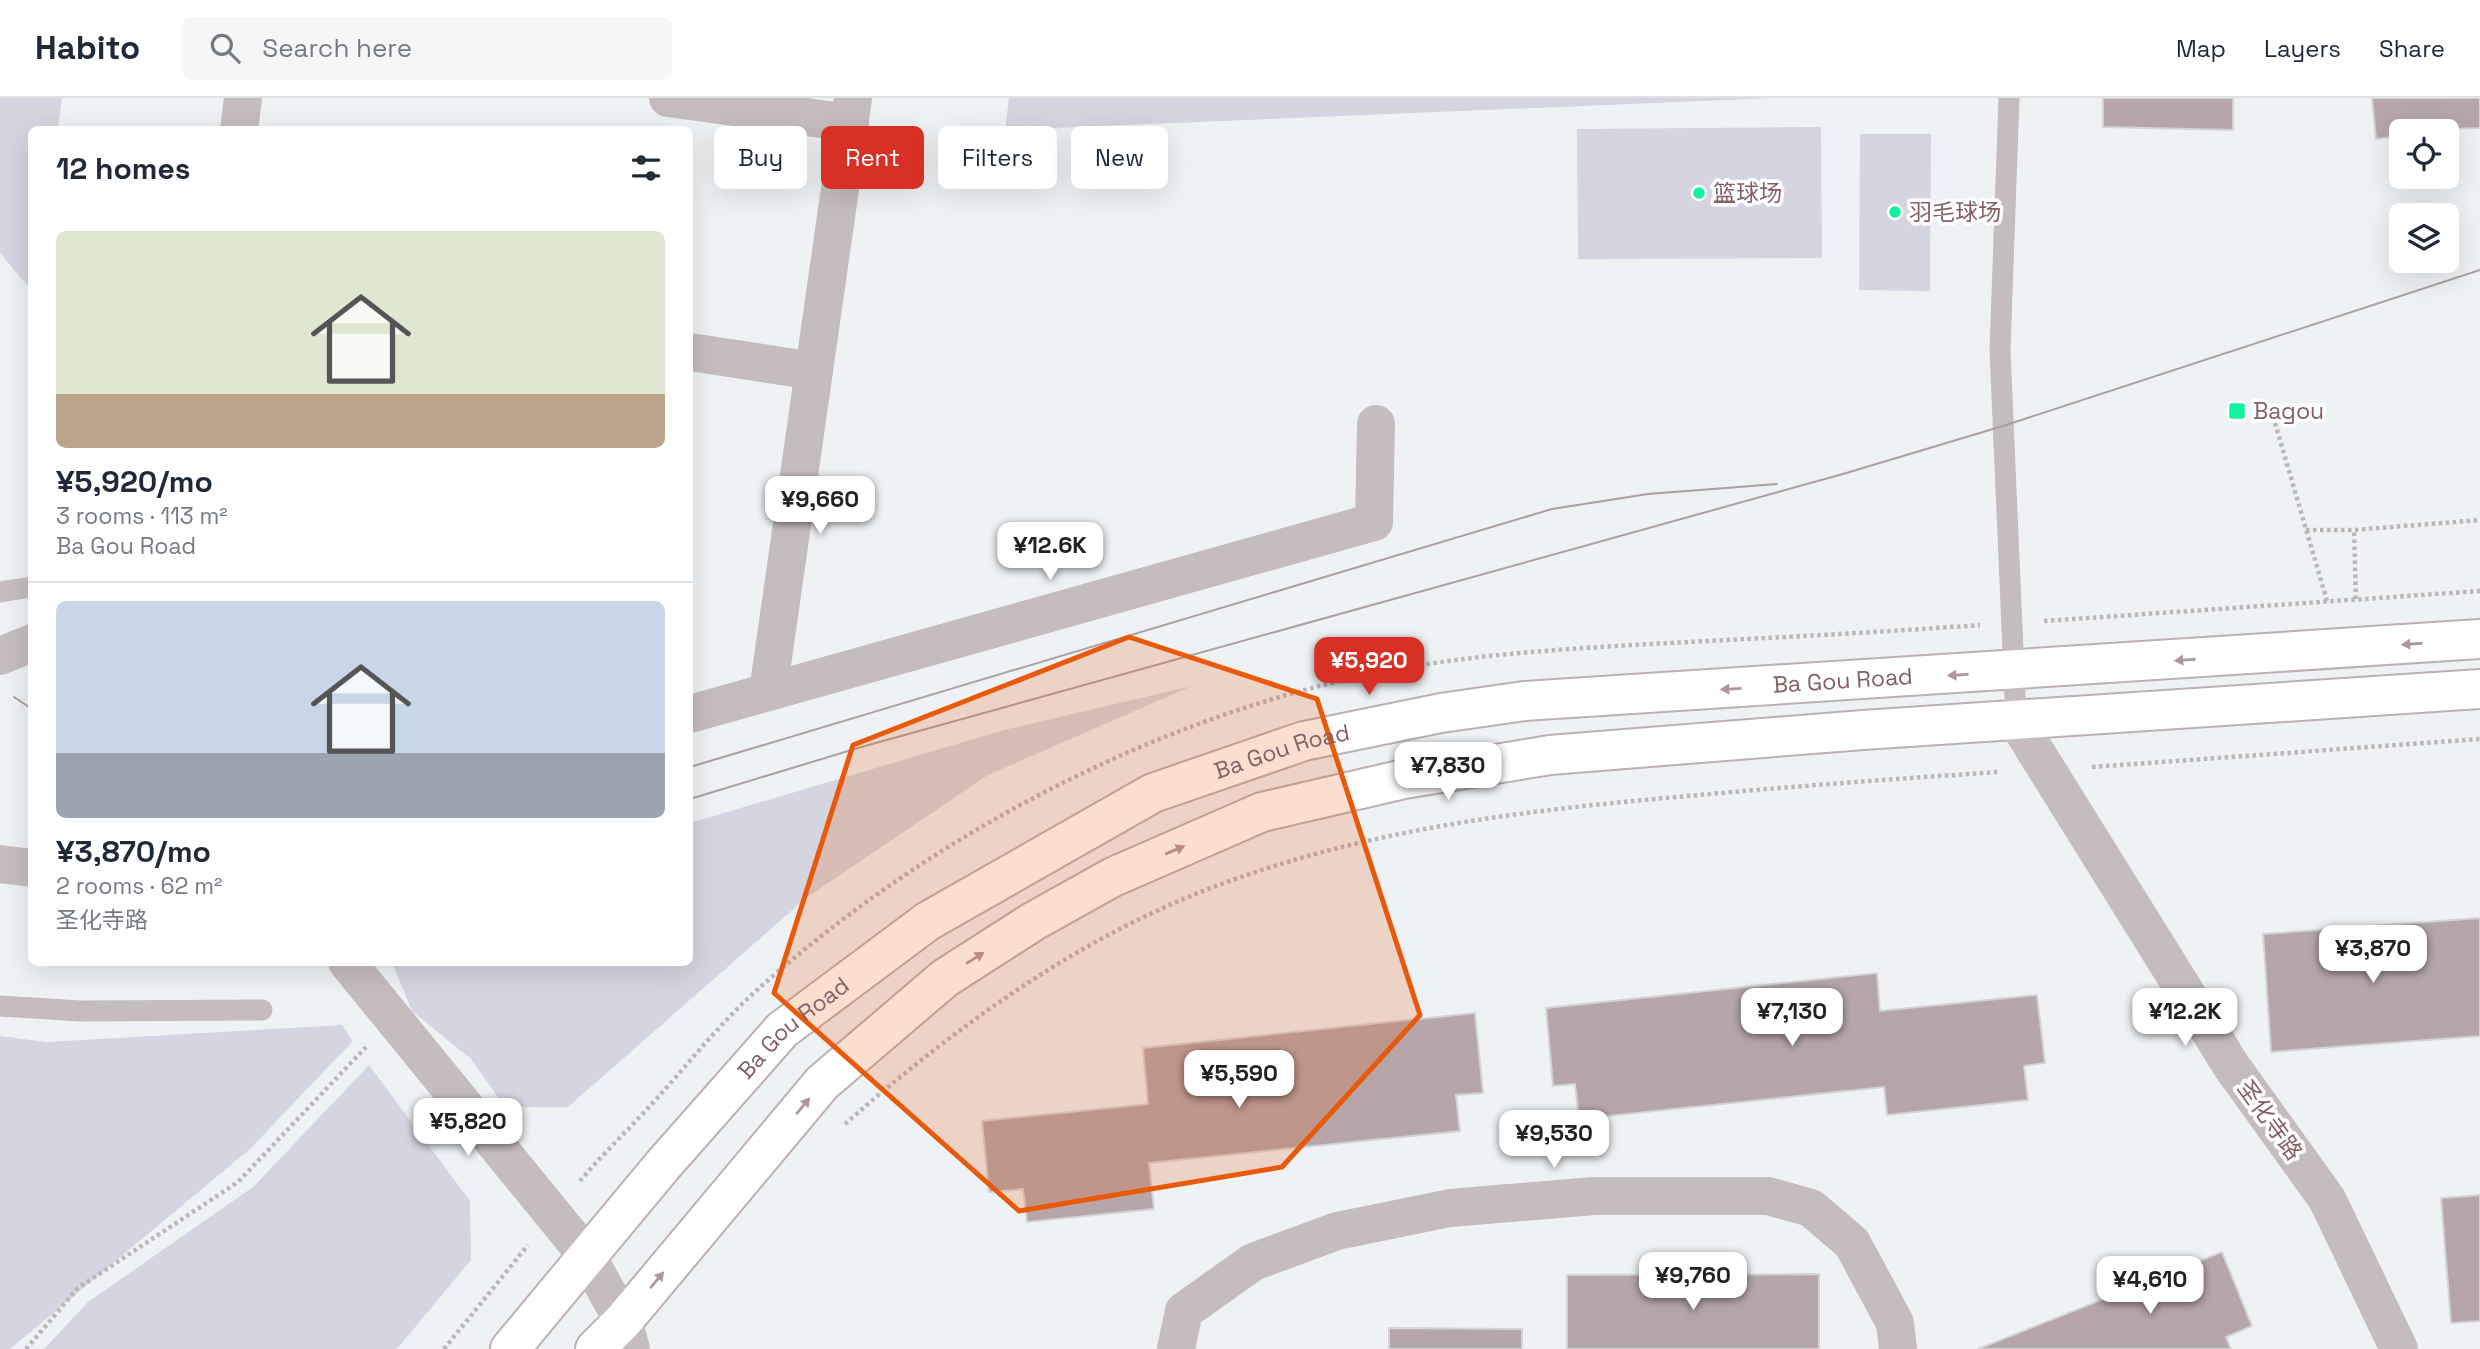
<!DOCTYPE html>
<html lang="en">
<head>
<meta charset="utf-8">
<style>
  :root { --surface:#fff; --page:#f6f6f7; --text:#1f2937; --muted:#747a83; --line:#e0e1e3; --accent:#d93025 }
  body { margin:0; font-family:"Space Grotesk","Noto Sans SC",sans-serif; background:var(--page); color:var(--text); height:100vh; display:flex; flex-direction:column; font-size:26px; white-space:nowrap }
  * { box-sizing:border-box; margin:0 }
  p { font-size:23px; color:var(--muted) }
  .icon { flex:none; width:38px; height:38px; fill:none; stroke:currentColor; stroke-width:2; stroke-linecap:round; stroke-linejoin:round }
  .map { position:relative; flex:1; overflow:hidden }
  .side { position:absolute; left:28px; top:28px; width:665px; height:840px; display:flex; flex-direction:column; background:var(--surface); border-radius:10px; box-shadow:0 7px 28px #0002 }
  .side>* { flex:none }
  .banner { position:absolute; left:714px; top:28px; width:665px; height:63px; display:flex; gap:14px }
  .controls { position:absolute; left:2389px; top:21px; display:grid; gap:14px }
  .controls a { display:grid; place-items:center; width:70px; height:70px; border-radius:10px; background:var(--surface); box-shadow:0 7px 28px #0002; font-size:35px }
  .price { position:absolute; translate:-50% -60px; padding:0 16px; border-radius:14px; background:#fff; color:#222; font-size:23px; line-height:46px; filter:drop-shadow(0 2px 4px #0008) }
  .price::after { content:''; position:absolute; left:50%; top:42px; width:21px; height:16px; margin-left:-10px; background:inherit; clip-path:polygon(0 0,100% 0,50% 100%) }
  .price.selected { background:var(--accent); color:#fff }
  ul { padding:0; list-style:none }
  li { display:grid; align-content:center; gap:14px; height:371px; padding:0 28px }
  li+li { border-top:2px solid var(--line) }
  li span { display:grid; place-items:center; height:217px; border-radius:10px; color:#555 }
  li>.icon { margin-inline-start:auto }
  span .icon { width:126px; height:126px; fill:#fffc; stroke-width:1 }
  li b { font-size:30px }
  h2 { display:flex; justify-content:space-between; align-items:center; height:84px; padding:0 28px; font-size:30px }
  .pill { padding:0 24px; border-radius:10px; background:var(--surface); box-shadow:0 7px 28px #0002; font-size:24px; line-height:63px }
  .pill.selected { background:var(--accent); color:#fff }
  header { display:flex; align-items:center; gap:42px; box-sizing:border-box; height:98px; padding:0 35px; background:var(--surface); border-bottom:2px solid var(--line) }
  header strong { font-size:33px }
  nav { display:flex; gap:38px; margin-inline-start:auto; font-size:24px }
  .search { width:490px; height:63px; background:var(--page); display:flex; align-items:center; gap:18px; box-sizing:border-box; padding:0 24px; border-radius:10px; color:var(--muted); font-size:26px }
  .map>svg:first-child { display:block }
  .green { fill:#d5d5e1 }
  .building { fill:#b6a6aa; stroke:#d3d4d5; stroke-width:2 }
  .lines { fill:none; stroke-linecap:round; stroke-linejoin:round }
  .secondary-casing { stroke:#bcb0b2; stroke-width:42 }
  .path { stroke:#bdb6b7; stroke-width:4.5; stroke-dasharray:3.5 3.5; stroke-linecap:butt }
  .service { stroke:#c5bcbd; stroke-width:21 }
  .minor { stroke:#c5bcbd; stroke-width:38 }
  .tertiary { stroke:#c5bcbd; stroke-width:38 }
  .secondary { stroke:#fff; stroke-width:38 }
  .tram { stroke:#ac9fa1; stroke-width:2 }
  .oneway { fill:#af989c }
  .marked { fill:#e8590c; fill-opacity:0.2; stroke:#e8590c; stroke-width:5; stroke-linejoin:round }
  .poi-dot { fill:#10f4a0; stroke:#fff; stroke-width:2.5 }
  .labels { text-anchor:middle; stroke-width:7; stroke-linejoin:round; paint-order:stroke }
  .poi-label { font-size:23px; fill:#846066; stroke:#fff; text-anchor:start }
  .street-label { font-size:23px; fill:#846066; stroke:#fff }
</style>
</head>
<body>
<header>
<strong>Habito</strong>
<div class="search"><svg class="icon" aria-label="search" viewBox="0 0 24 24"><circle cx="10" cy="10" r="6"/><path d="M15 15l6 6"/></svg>Search here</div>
<nav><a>Map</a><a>Layers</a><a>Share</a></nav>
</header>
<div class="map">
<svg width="2480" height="1251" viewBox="0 0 2480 1251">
  <rect width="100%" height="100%" fill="#eff2f5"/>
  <g class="green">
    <polygon points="0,0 62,0 58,31 32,32 31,192 0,155"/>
    <polygon points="1009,0 1773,0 1005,32"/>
    <polygon points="1821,29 1822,160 1578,161 1577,31"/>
    <polygon points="1860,36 1931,36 1930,193 1859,192"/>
    <polygon points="1192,588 988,677 806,800 568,1009 505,1009 471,961 412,913 392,865 690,864 690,725 1004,632"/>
    <polygon points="342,927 353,943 250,1051 10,1251 0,1251 0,938 47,944"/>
    <polygon points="369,967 470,1103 471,1162 397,1251 44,1251 88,1204 253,1089"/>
  </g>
  <g class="building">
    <polygon points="2103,0 2233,0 2233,32 2103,29"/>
    <polygon points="2372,0 2480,0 2480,30 2401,33 2401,38 2376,41"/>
    <polygon points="2480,820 2480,938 2271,954 2263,836"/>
    <polygon points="1877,875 1880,913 2037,897 2045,965 2024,968 2028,1002 1887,1017 1884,989 1579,1021 1575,986 1553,988 1546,910"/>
    <polygon points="1475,915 1483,995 1456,997 1460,1033 1149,1065 1154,1111 1027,1124 1023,1091 989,1094 982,1023 1148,1006 1143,950"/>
    <polygon points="2480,1097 2480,1223 2451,1225 2441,1100"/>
    <polygon points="2222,1154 2252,1228 2226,1239 2231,1251 1978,1251"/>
    <polygon points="1819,1176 1819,1251 1567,1251 1567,1177"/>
    <polygon points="1389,1230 1522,1231 1522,1251 1389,1251"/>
  </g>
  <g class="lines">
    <g class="secondary-casing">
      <g id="secondary">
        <path id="s1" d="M510,1251L663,1067L782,932L928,823L1153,695L1304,643L1441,615L1524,603L2480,541"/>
        <polyline points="595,1251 623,1223 822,985 945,880 1034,823 1113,779 1262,714 1404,681 1550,657 1863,632 2480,591"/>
      </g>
    </g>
    <g class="path">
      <polyline points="2275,325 2327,503"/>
      <polyline points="2306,432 2354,432"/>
      <polyline points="2356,501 2354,432 2480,422"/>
      <polyline points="2044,523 2480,493"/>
      <polyline points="2092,669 2480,641"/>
      <path d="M845,1026C944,939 1053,858 1174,805C1334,736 1505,714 1677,699C1784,689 1891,681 1999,674"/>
      <path d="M580,1083C602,1057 627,1033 650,1008C685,970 718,927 757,892C938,730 1180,605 1421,567C1510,553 1599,549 1688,544C1786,539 1883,534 1980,527"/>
      <polyline points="26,1251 78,1190 238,1084 366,949"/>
      <polyline points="444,1251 528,1147"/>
    </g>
    <g class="service">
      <polyline points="2009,0 2000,252 2016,622"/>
      <polyline points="0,494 32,489"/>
      <polyline points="0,908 81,913 262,912"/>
    </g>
    <g class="minor">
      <polyline points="668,0 850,25"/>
      <polyline points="239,32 243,0"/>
      <polyline points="690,254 814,273"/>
      <polyline points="0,558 32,545"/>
      <polyline points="768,594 853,0"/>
      <polyline points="690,616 1374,424 1376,326"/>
      <polyline points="0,766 32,770"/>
      <polyline points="347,864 587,1158 623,1223"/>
      <polyline points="1176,1251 1184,1213 1253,1164 1337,1133 1450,1110 1594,1098 1768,1098 1811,1110 1852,1145 1895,1225 1898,1251"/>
    </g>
    <g class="tertiary">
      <polyline points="2016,622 2232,969 2327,1101 2399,1251"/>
      <polyline points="623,1223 631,1251"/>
    </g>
    <use href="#secondary" class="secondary"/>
    <g class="tram">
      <polyline points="14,599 32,611"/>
      <polyline points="690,669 1552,411 1648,396 1777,386"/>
      <polyline points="690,701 858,650 1843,376 2003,328 2480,172"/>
    </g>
  </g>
  <defs><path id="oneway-solid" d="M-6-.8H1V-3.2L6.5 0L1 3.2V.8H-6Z" transform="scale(1.75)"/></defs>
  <g class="oneway">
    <use href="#oneway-solid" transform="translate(2412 546) rotate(176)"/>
    <use href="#oneway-solid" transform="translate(2185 562) rotate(176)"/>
    <use href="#oneway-solid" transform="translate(1958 577) rotate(176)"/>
    <use href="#oneway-solid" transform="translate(1731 591) rotate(177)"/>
    <use href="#oneway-solid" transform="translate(1175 752) rotate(-23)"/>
    <use href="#oneway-solid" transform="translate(975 860) rotate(-32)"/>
    <use href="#oneway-solid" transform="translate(803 1008) rotate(-50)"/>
    <use href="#oneway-solid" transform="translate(657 1182) rotate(-50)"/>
  </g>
  <path class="marked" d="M1129,539L1317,601L1420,917L1282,1069L1019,1113L774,895L853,647Z"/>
  <g class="poi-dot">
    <circle cx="1699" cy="95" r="7"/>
    <circle cx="1895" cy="114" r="7"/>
    <rect x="2228" y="304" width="18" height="18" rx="3.5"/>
  </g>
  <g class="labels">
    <g class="poi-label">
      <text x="1713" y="103">篮球场</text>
      <text x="1909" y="122">羽毛球场</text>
      <text x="2253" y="321">Bagou</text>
    </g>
    <g class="street-label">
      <text dy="8" stroke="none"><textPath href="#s1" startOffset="1563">Ba Gou Road</textPath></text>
      <text dy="8" stroke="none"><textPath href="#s1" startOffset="996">Ba Gou Road</textPath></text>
      <text dy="8" stroke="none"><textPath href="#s1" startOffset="429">Ba Gou Road</textPath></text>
      <text transform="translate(2270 1022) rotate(54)" y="8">圣化寺路</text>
    </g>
  </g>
</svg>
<div class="controls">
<a><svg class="icon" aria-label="locate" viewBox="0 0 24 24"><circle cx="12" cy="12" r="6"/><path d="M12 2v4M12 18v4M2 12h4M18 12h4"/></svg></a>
<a><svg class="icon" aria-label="layers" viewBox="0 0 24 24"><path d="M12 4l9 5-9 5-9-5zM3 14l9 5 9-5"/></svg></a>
</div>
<b class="price" style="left:820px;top:438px">¥9,660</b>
<b class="price" style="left:1050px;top:484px">¥12.6K</b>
<b class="price selected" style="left:1369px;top:599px">¥5,920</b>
<b class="price" style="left:1448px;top:704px">¥7,830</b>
<b class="price" style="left:2373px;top:887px">¥3,870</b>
<b class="price" style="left:1792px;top:950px">¥7,130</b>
<b class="price" style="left:2185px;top:950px">¥12.2K</b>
<b class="price" style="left:1239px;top:1012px">¥5,590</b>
<b class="price" style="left:468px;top:1060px">¥5,820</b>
<b class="price" style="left:1554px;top:1072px">¥9,530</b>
<b class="price" style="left:1693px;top:1214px">¥9,760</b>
<b class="price" style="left:2150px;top:1218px">¥4,610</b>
<div class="banner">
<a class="pill">Buy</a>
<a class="pill selected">Rent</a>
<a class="pill">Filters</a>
<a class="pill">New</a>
</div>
<section class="side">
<h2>12 homes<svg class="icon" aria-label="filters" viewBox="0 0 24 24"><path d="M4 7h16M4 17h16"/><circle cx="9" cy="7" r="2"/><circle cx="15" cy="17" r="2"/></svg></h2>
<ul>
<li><span style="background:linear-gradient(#dfe7d0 75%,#b9a48a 0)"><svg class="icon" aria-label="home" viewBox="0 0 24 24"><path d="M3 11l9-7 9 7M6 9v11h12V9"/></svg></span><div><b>¥5,920/mo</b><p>3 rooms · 113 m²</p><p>Ba Gou Road</p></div></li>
<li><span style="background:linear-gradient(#c9d6e8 70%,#9aa5b1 0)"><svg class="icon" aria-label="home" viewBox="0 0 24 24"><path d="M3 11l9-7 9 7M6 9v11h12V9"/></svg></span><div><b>¥3,870/mo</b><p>2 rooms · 62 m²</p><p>圣化寺路</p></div></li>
</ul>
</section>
</div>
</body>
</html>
